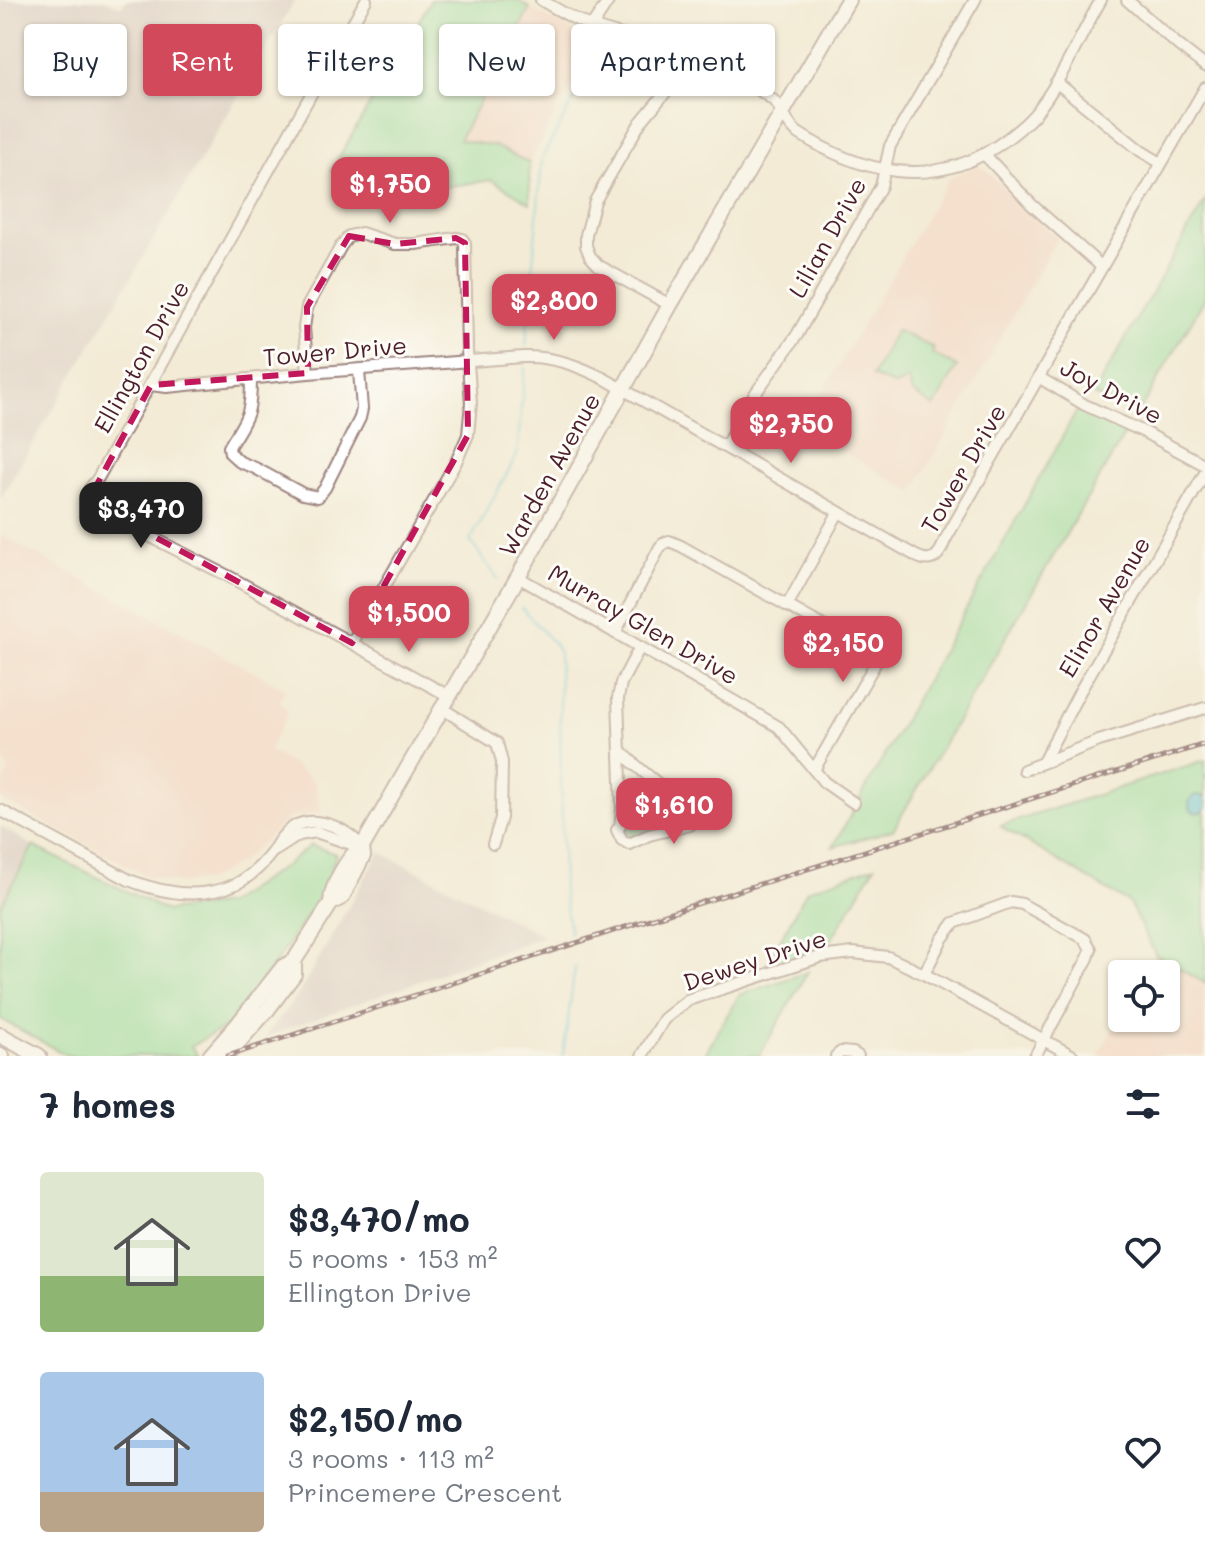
<!DOCTYPE html>
<html lang="en">
<head>
<meta charset="utf-8">
<style>
  :root { --surface:#fff; --page:#f2f2f3; --text:#1f2937; --muted:#747a83; --accent:#d1495b }
  body { margin:0; font-family:Mali,sans-serif; background:var(--page); color:var(--text); height:100vh; display:flex; flex-direction:column; font-size:30px; white-space:nowrap }
  * { box-sizing:border-box; margin:0 }
  p { font-size:26px; color:var(--muted) }
  .icon { flex:none; width:44px; height:44px; fill:none; stroke:currentColor; stroke-width:2; stroke-linecap:round; stroke-linejoin:round }
  .map { position:relative; height:1056px; overflow:hidden }
  .panel { display:flex; flex-direction:column; background:var(--surface); flex:1 }
  .panel>* { flex:none }
  .banner { position:absolute; left:24px; top:24px; width:800px; height:72px; display:flex; gap:16px }
  .controls { position:absolute; left:1108px; top:960px; display:grid; gap:16px }
  .controls a { display:grid; place-items:center; width:72px; height:72px; border-radius:8px; background:var(--surface); box-shadow:0 2px 6px #0004; font-size:40px }
  .price { position:absolute; translate:-50% -68px; padding:0 18px; border-radius:16px; background:var(--accent); color:#fff; font-size:26px; line-height:52px; filter:drop-shadow(0 2px 4px #0008) }
  .price::after { content:''; position:absolute; left:50%; top:48px; width:24px; height:18px; margin-left:-12px; background:inherit; clip-path:polygon(0 0,100% 0,50% 100%) }
  .price.active { background:#222; color:#fff }
  ul { padding:0; list-style:none }
  li { display:flex; align-items:center; gap:24px; height:200px; padding:0 40px }
  li span { display:grid; place-items:center; flex:none; width:224px; height:160px; border-radius:8px; color:#555 }
  li>.icon { margin-inline-start:auto }
  span .icon { width:96px; height:96px; fill:#fffc; stroke-width:1 }
  li b { font-size:34px }
  h2 { display:flex; justify-content:space-between; align-items:center; height:96px; padding:0 40px; font-size:34px }
  .tag { padding:0 28px; border-radius:8px; background:var(--surface); box-shadow:0 2px 6px #0004; font-size:28px; line-height:72px }
  .tag.active { background:var(--accent); color:#fff }
  .map>svg:first-child { display:block }
  .built { fill:#f5d2c2 }
  .industrial { fill:#d1bfbd }
  .green { fill:#8fdd9b; stroke:#6c7e63; stroke-width:2 }
  .water { fill:#5bc4d7; stroke:#527281; stroke-width:2 }
  .lines { fill:none; stroke-linecap:round; stroke-linejoin:round }
  .stream { stroke:#5bc4d7; stroke-width:2 }
  .minor-casing { stroke:#9e8580; stroke-width:14 }
  .major-casing { stroke:#9e8580; stroke-width:18 }
  .minor { stroke:#fff; stroke-width:10 }
  .major { stroke:#fff; stroke-width:14 }
  .rail-casing { stroke:#4a1f2b; stroke-width:5 }
  .rail { stroke:#fdfcf7; stroke-width:2; stroke-dasharray:6; stroke-linecap:butt }
  .marked { fill:none; stroke:#c2185b; stroke-width:6; stroke-dasharray:16 10; stroke-linejoin:round }
  .labels { text-anchor:middle; stroke-width:6; stroke-linejoin:round; paint-order:stroke }
  .street-label { font-size:24px; fill:#4a1f2b; stroke:#fdfcf7 }
</style>
</head>
<body>
<div class="map">
<svg width="1205" height="1056" viewBox="0 0 1205 1056">
  <rect width="100%" height="100%" fill="#fdfcf7"/>
  <filter id="ink" filterUnits="userSpaceOnUse"><feTurbulence type="fractalNoise" baseFrequency=".0125" numOctaves="2"/><feDisplacementMap in="SourceGraphic" scale="16" xChannelSelector="R" yChannelSelector="G"/><feConvolveMatrix kernelMatrix="1 2 1 2 8 2 1 2 1" color-interpolation-filters="sRGB"/></filter>
  <filter id="wash" filterUnits="userSpaceOnUse"><feTurbulence type="fractalNoise" baseFrequency=".006" numOctaves="4" result="noise"/><feDisplacementMap in="SourceGraphic" scale="32" xChannelSelector="R" yChannelSelector="G"/><feGaussianBlur stdDeviation="1.8" result="paint"/><feColorMatrix in="noise" values="0 0 0 0 0 0 0 0 0 0 0 0 0 0 0 0 0 1.4 0 .05"/><feComposite in="paint" operator="in"/></filter>
  <g filter="url(#wash)">
    <rect width="100%" height="100%" fill="#f3ebd5"/>
    <g class="built">
      <polygon points="530,8 596,45 556,112 529,163 495,146 458,141"/>
      <polygon points="976,166 984,168 1057,238 913,492 802,428 949,178"/>
      <polygon points="2,536 285,689 280,700 288,713 268,750 299,769 315,783 321,811 289,818 243,860 211,879 180,883 149,877 0,799 0,788 9,770 0,754 0,539"/>
      <polygon points="1156,955 1205,983 1205,1056 1098,1056 1122,1014 1122,1018 1166,1018 1166,974 1145,974"/>
    </g>
    <g class="industrial">
      <polygon points="0,0 104,0 121,7 126,0 295,0 0,499"/>
      <polygon points="0,826 33,846 0,907"/>
      <polygon points="380,852 544,936 265,1037 298,995"/>
    </g>
    <g class="green">
      <polygon points="431,0 517,0 530,8 459,140 495,146 529,163 530,203 492,180 408,192 331,171"/>
      <polygon points="1205,201 1205,298 1138,414 1093,395"/>
      <polygon points="896,330 934,348 932,353 957,367 934,407 912,392 908,380 895,386 872,376"/>
      <polygon points="1078,409 1126,432 893,830 833,847"/>
      <polygon points="1205,760 1205,983 1156,955 1129,903 1000,826"/>
      <polygon points="631,775 635,776 686,816 686,819 650,829 635,837 629,836 627,831 627,783"/>
      <polygon points="311,845 336,854 326,886 281,955 227,1026 191,1046 198,1056 68,1056 0,1019 0,907 33,846 167,911 227,904 289,863"/>
      <polygon points="875,866 827,947 766,966 807,890"/>
      <polygon points="808,972 759,1056 704,1056 739,995"/>
    </g>
    <circle class="water" cx="1198" cy="804" r="9"/>
    <g class="lines">
      <g class="stream">
        <polyline points="526,346 542,158 587,76 596,66 623,55"/>
        <polyline points="498,579 470,541 517,455 525,367"/>
        <polyline points="521,607 555,645 559,653 563,890 570,933"/>
        <polyline points="563,1056 575,967"/>
      </g>
    </g>
  </g>
  <g filter="url(#ink)">
    <g class="lines">
      <g class="minor-casing">
        <g id="minor">
          <polyline points="366,0 310,96 98,478 90,488 88,501 92,507 228,576 449,696"/>
          <path d="M541,0C557,9 572,19 589,25C629,40 672,43 710,64C727,72 760,89 773,100C784,110 786,125 798,133C860,173 932,190 997,146C1010,137 1023,127 1034,115C1062,81 1079,37 1101,0"/>
          <polyline points="1127,0 1178,45 1205,66"/>
          <polyline points="592,26 609,0"/>
          <polyline points="1056,82 1141,151 1161,163"/>
          <polyline points="984,154 1032,205 1102,267"/>
          <polyline points="670,305 599,266 590,256 586,246 586,235 595,201 640,123 665,93 687,53"/>
          <polyline points="308,373 304,328 307,307 341,246 349,236 361,233 395,244 415,244 456,238 462,239 465,243 467,350 471,403 468,435 456,462 352,643"/>
          <polyline points="1040,378 1085,405 1144,432 1205,465"/>
          <path d="M251,380C251,416 247,417 229,447L230,453L240,462L255,468L303,494L318,497L325,488L360,418L362,409L359,371"/>
          <path d="M151,385L167,387L308,373L524,357C553,356 579,366 605,379L916,556C933,565 940,555 945,540L1205,88"/>
          <polyline points="725,447 755,394 797,335 881,186 890,146 975,0"/>
          <polyline points="518,577 779,727 824,782 854,803"/>
          <polyline points="787,606 838,513"/>
          <polyline points="615,633 660,547 664,543 669,541 681,546 866,650 875,659 875,664 814,770"/>
          <polyline points="443,709 497,743 502,762 501,818 493,844"/>
          <path d="M621,751C636,767 653,780 670,793C679,799 690,803 698,810L697,819L690,825L649,835L629,844L622,840L617,830L620,826L622,810L618,698L621,683L640,647"/>
          <polyline points="1043,762 1079,693 1205,473"/>
          <polyline points="1024,770 1099,741 1205,708"/>
          <path d="M0,810L129,880C164,894 201,900 236,884C250,877 264,863 273,851C276,846 279,840 283,836C306,809 343,825 362,847"/>
          <polyline points="276,850 299,835 316,832 360,847"/>
          <polyline points="924,974 942,939 954,923 1011,902 1022,904 1085,939 1091,949 1088,958 1035,1056"/>
          <polyline points="642,1056 664,1019 688,1000 820,957 853,953 888,957 924,974 1073,1056"/>
          <polyline points="836,1056 841,1052 853,1053 858,1056"/>
        </g>
      </g>
      <g class="major-casing">
        <g id="major">
          <path d="M331,903C331,886 348,856 362,847L518,577L670,305L848,0"/>
          <polyline points="0,1035 39,1056"/>
          <polyline points="0,1055 2,1056"/>
          <polyline points="210,1056 238,1024 283,967 294,961 331,903 342,897 363,856 362,847"/>
          <polyline points="226,1056 267,1010 294,974 294,961"/>
        </g>
      </g>
      <use href="#minor" class="minor"/>
      <use href="#major" class="major"/>
      <g class="rail-casing">
        <polyline id="rail" points="228,1056 687,907 1205,744"/>
      </g>
      <use href="#rail" class="rail"/>
    </g>
  </g>
  <path d="M0 0H1205V1056H0ZM349,236L395,244L456,238L465,243L468,435L352,643L88,501L151,385L308,373L307,307Z" fill="#f3ebd5" fill-opacity=".55" fill-rule="evenodd"/>
  <path class="marked" d="M349,236L395,244L456,238L465,243L468,435L352,643L88,501L151,385L308,373L307,307Z"/>
  <g class="labels">
    <g class="street-label">
      <text transform="translate(828 238) rotate(-61)" y="8">Lilian Drive</text>
      <text transform="translate(335 352) rotate(-5)" y="8">Tower Drive</text>
      <text transform="translate(142 357) rotate(-61)" y="8">Ellington Drive</text>
      <text transform="translate(1111 392) rotate(28)" y="8">Joy Drive</text>
      <text transform="translate(964 469) rotate(-60)" y="8">Tower Drive</text>
      <text transform="translate(550 475) rotate(-61)" y="8">Warden Avenue</text>
      <text transform="translate(1105 607) rotate(-60)" y="8">Elinor Avenue</text>
      <text transform="translate(643 625) rotate(30)" y="8">Murray Glen Drive</text>
      <text transform="translate(755 961) rotate(-18)" y="8">Dewey Drive</text>
    </g>
  </g>
</svg>
<div class="controls">
<a><svg class="icon" aria-label="locate" viewBox="0 0 24 24"><circle cx="12" cy="12" r="6"/><path d="M12 2v4M12 18v4M2 12h4M18 12h4"/></svg></a>
</div>
<b class="price" style="left:390px;top:225px">$1,750</b>
<b class="price" style="left:554px;top:342px">$2,800</b>
<b class="price" style="left:791px;top:465px">$2,750</b>
<b class="price active" style="left:141px;top:550px">$3,470</b>
<b class="price" style="left:409px;top:654px">$1,500</b>
<b class="price" style="left:843px;top:684px">$2,150</b>
<b class="price" style="left:674px;top:846px">$1,610</b>
<div class="banner">
<a class="tag">Buy</a>
<a class="tag active">Rent</a>
<a class="tag">Filters</a>
<a class="tag">New</a>
<a class="tag">Apartment</a>
</div>
</div>
<section class="panel">
<h2>7 homes<svg class="icon" aria-label="filters" viewBox="0 0 24 24"><path d="M4 7h16M4 17h16"/><circle cx="9" cy="7" r="2"/><circle cx="15" cy="17" r="2"/></svg></h2>
<ul>
<li><span style="background:linear-gradient(#dfe7d0 65%,#8fb573 0)"><svg class="icon" aria-label="home" viewBox="0 0 24 24"><path d="M3 11l9-7 9 7M6 9v11h12V9"/></svg></span><div><b>$3,470/mo</b><p>5 rooms · 153 m²</p><p>Ellington Drive</p></div><svg class="icon" aria-label="heart" viewBox="0 0 24 24"><path d="M12 20l-8-8c-3-5 5-10 8-4 3-6 11-1 8 4z"/></svg></li>
<li><span style="background:linear-gradient(#a9c7e8 75%,#b9a48a 0)"><svg class="icon" aria-label="home" viewBox="0 0 24 24"><path d="M3 11l9-7 9 7M6 9v11h12V9"/></svg></span><div><b>$2,150/mo</b><p>3 rooms · 113 m²</p><p>Princemere Crescent</p></div><svg class="icon" aria-label="heart" viewBox="0 0 24 24"><path d="M12 20l-8-8c-3-5 5-10 8-4 3-6 11-1 8 4z"/></svg></li>
</ul>
</section>
</body>
</html>
